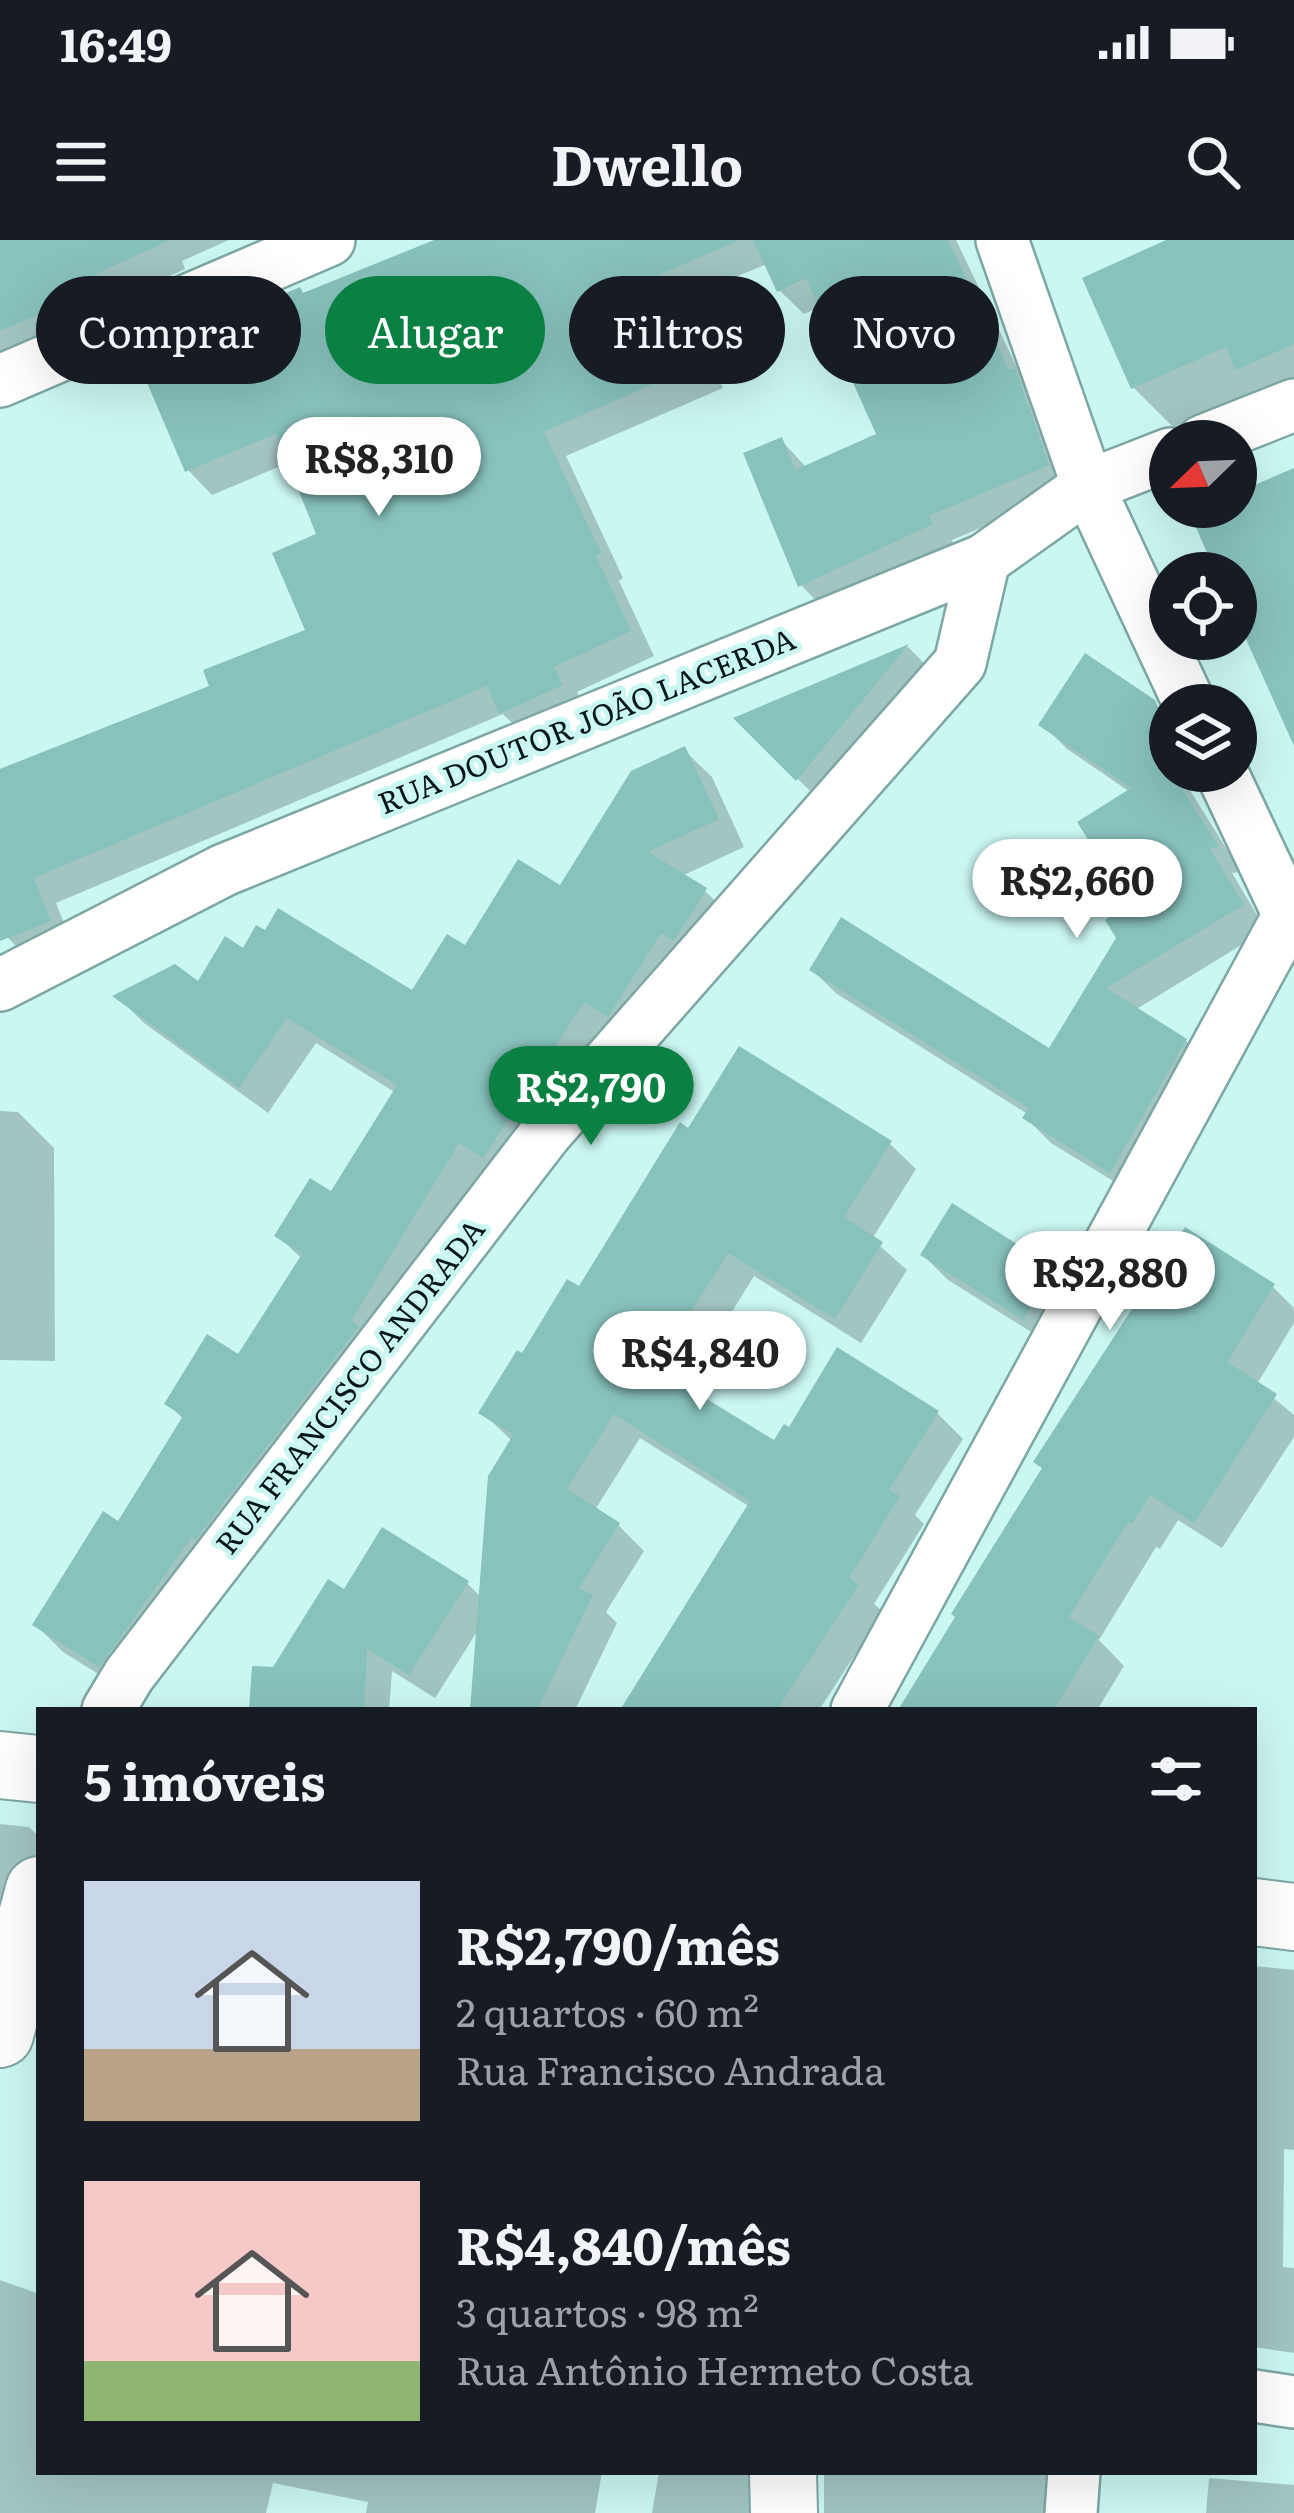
<!DOCTYPE html>
<html lang="pt">
<head>
<meta charset="utf-8">
<style>
  :root { --surface:#171b24; --page:#242831; --text:#f1f3f6; --muted:#9ea1a6; --accent:#0b8043 }
  body { margin:0; font-family:Literata,serif; background:var(--page); color:var(--text); height:100vh; display:flex; flex-direction:column; font-size:45px; white-space:nowrap }
  * { box-sizing:border-box; margin:0 }
  p { font-size:39px; color:var(--muted) }
  .icon { flex:none; width:66px; height:66px; fill:none; stroke:currentColor; stroke-width:2; stroke-linecap:round; stroke-linejoin:round }
  .map { position:relative; flex:1; overflow:hidden }
  .side { position:absolute; left:36px; top:1467px; width:1221px; height:768px; display:flex; flex-direction:column; background:var(--surface); border-radius:0px; box-shadow:0 12px 48px #0002 }
  .side>* { flex:none }
  .banner { position:absolute; left:36px; top:36px; width:1224px; height:108px; display:flex; gap:24px }
  .needle { width:78px; rotate:247deg }
  .buttons { position:absolute; left:1149px; top:180px; display:grid; gap:24px }
  .buttons a { display:grid; place-items:center; width:108px; height:108px; border-radius:50%; background:var(--surface); box-shadow:0 12px 48px #0002; font-size:60px }
  .price { position:absolute; translate:-50% -102px; padding:0 27px; border-radius:42px; background:#fff; color:#222; font-size:39px; line-height:78px; filter:drop-shadow(0 3px 6px #0008) }
  .price::after { content:''; position:absolute; left:50%; top:72px; width:36px; height:27px; margin-left:-18px; background:inherit; clip-path:polygon(0 0,100% 0,50% 100%) }
  .price.current { background:var(--accent); color:#fff }
  ul { padding:0; list-style:none }
  li { display:flex; align-items:center; gap:36px; height:300px; padding:0 48px }
  li span { display:grid; place-items:center; flex:none; width:336px; height:240px; border-radius:0px; color:#555 }
  li>.icon { margin-inline-start:auto }
  span .icon { width:144px; height:144px; fill:#fffc; stroke-width:1 }
  li b { font-size:51px }
  h2 { display:flex; justify-content:space-between; align-items:center; height:144px; padding:0 48px; font-size:51px }
  .pill { padding:0 42px; border-radius:54px; background:var(--surface); box-shadow:0 12px 48px #0002; font-size:42px; line-height:108px }
  .pill.current { background:var(--accent); color:#fff }
  .status { display:flex; justify-content:space-between; align-items:center; height:84px; padding:0 60px; background:var(--surface); direction:ltr }
  .status svg { height:33px; fill:currentColor }
  header { display:flex; justify-content:space-between; align-items:center; height:156px; padding:0 48px; background:var(--surface); font-size:54px; font-weight:700 }
  .map>svg:first-child { display:block }
  .shadow { fill:#0003 }
  .building { fill:#88c2bd }
  .lines { fill:none; stroke-linecap:round; stroke-linejoin:round }
  .street-casing { stroke:#7da7a3; stroke-width:56 }
  .secondary-casing { stroke:#7da7a3; stroke-width:70 }
  .street { stroke:#fff; stroke-width:51 }
  .secondary { stroke:#fff; stroke-width:66 }
  .labels { text-anchor:middle; stroke-width:10; stroke-linejoin:round; paint-order:stroke }
  .street-label { font-size:30px; fill:#061716; stroke:#cbf7f3 }
</style>
</head>
<body>
<div class="status"><b>16:49</b><svg viewBox="0 0 49 12"><path d="M0 12V9h3v3zM5 12V6h3v6zM10 12V3h3v9zM15 12V0h3v12zM26 1h20v11H26zM47 4h2v5h-2z"/></svg></div>
<header><svg class="icon" aria-label="menu" viewBox="0 0 24 24"><path d="M4 6h16M4 12h16M4 18h16"/></svg>Dwello<svg class="icon" aria-label="search" viewBox="0 0 24 24"><circle cx="10" cy="10" r="6"/><path d="M15 15l6 6"/></svg></header>
<div class="map">
<svg width="1294" height="2273" viewBox="0 0 1294 2273">
  <rect width="100%" height="100%" fill="#cbf7f3"/>
  <g class="shadow">
    <polygon points="0,0 229,0 182,21 185,29 117,60 123,74 0,127"/>
    <polygon points="436,0 956,0 1024,142 1038,156 1071,250 952,300 955,309 825,370 801,345 781,200 807,228 880,196 822,66 804,74 779,50 767,24 684,58 723,148 566,216 623,338 619,341 654,416 577,452 585,470 526,497 503,474 56,663 73,706 32,722 7,697 0,678 0,529 213,447 309,392 320,295 290,222 212,255 188,230 305,56"/>
    <polygon points="1174,0 1294,0 1294,164 1261,151 1175,189 1133,147"/>
    <polygon points="908,407 932,431 822,563 738,479"/>
    <polygon points="1153,463 1170,480 1170,531 1178,531 1241,632 1232,633 1266,690 1135,770 1186,801 1211,826 1136,955 1051,903 1026,878 1029,875 837,754 812,730 1050,812 1120,698 1133,666 1130,552 1067,509 1042,484"/>
    <polygon points="684,510 712,537 744,607 682,636 705,651 733,678 127,1452 63,1412 36,1385 119,1285 184,1180 167,1163 239,1119 302,1019 278,996 332,955 396,853 316,803 268,873 144,783 117,756 199,745 244,712 413,754 466,709 561,649"/>
    <polygon points="0,871 18,872 54,908 55,1121 0,1120"/>
    <polygon points="689,892 890,904 916,929 872,999 907,1030 861,1103 754,1036 696,1130 705,1138 694,1155 775,1204 937,1173 963,1199 915,1275 924,1284 874,1364 883,1372 819,1470 624,1470 750,1267 640,1198 595,1270 618,1285 644,1311 606,1372 617,1383 575,1470 473,1470 480,1387 435,1458 392,1431 389,1470 252,1470 274,1430 344,1353 467,1343 482,1358 512,1201 482,1172 580,1050"/>
    <polygon points="953,967 1053,1031 1078,1056 1049,1103 948,1040 923,1015"/>
    <polygon points="1273,1047 1294,1068 1294,1083 1257,1144 1294,1175 1294,1197 1222,1308 1178,1280 1160,1309 1156,1307 1099,1400 1124,1426 1097,1470 901,1470"/>
    <polygon points="0,1584 29,1587 39,1597 39,1671 0,1810"/>
    <polygon points="1254,1726 1294,1730 1294,1910 1284,1909 1283,2027 1294,2028 1294,2113 1254,2107"/>
    <polygon points="0,2040 39,2054 39,2232 602,2232 595,2273 366,2273 368,2262 273,2243 266,2273 0,2273"/>
    <polygon points="659,2232 1067,2232 1069,2273 824,2273 824,2233 803,2240 785,2273 652,2273"/>
    <polygon points="1209,2238 1294,2245 1294,2273 1206,2273"/>
  </g>
  <g class="building">
    <polygon points="0,0 170,0 94,35 100,49 0,91"/>
    <polygon points="434,0 740,0 661,34 701,123 544,192 601,313 596,316 631,391 554,427 563,445 499,474 487,446 34,638 51,681 0,701 0,529 209,446 203,430 305,390 272,313 316,294 276,194 185,232 137,119 300,47 303,53"/>
    <polygon points="753,0 948,0 1009,130 1015,128 1049,225 929,276 933,284 798,347 743,213 782,197 795,230 876,194 806,38 777,52"/>
    <polygon points="1166,0 1294,0 1294,104 1236,130 1226,107 1131,149 1082,38"/>
    <polygon points="1294,228 1294,506 1236,377 1236,333 1216,333 1187,267 1236,267 1236,253"/>
    <polygon points="909,404 796,541 733,478"/>
    <polygon points="1085,413 1155,460 1163,478 1150,498 1219,607 1210,609 1244,665 1106,748 1187,799 1110,933 1022,878 1029,868 809,730 841,677 1049,808 1116,698 1105,680 1129,665 1077,582 1131,548 1038,485"/>
    <polygon points="685,506 719,579 648,612 707,648 674,701 661,693 608,777 584,762 483,918 459,903 351,1081 359,1086 354,1093 195,1300 192,1297 99,1427 32,1385 103,1271 118,1281 183,1176 164,1164 207,1094 238,1114 302,1014 274,996 310,938 331,951 397,845 287,778 239,848 112,756 175,724 198,741 225,696 243,708 256,685 265,690 278,668 412,750 447,694 465,705 518,619 560,645 631,531"/>
    <polygon points="739,806 892,901 844,977 883,1002 835,1079 728,1013 671,1104 681,1110 666,1134 774,1200 784,1184 789,1187 837,1107 939,1171 889,1250 900,1256 849,1338 859,1344 777,1470 620,1470 750,1261 614,1174 567,1249 620,1283 579,1348 593,1355 537,1470 470,1470 488,1236 513,1195 478,1173 517,1110 522,1113 567,1039 579,1046 680,882 688,888"/>
    <polygon points="952,963 1055,1028 1023,1080 920,1015"/>
    <polygon points="1185,987 1275,1044 1227,1122 1277,1154 1194,1283 1150,1255 1132,1284 1128,1282 1069,1377 1099,1396 1054,1470 898,1470 955,1377 951,1374 1042,1228 1033,1222"/>
    <polygon points="382,1287 469,1341 409,1435 367,1409 364,1470 249,1470 252,1426 273,1427 328,1339 344,1349"/>
  </g>
  <g class="lines">
    <g class="street-casing">
      <g id="street">
        <polyline points="1002,0 1088,246 1190,465"/>
        <polyline points="0,141 329,0"/>
        <polyline points="1203,201 1294,165"/>
        <polyline points="1221,531 1294,686"/>
        <polyline points="0,745 224,630 984,320 1088,246 1170,214"/>
        <polyline points="108,1470 129,1435 546,893 960,423 984,320"/>
        <polyline points="857,1470 1289,675"/>
        <polyline points="1254,2156 1294,2162"/>
        <polyline points="1071,2273 1074,2232"/>
      </g>
    </g>
    <g class="secondary-casing">
      <g id="secondary">
        <polyline points="0,1525 39,1529"/>
        <polyline points="1254,1672 1294,1677"/>
        <polyline points="0,1794 39,1650"/>
        <polyline points="783,2232 784,2273"/>
      </g>
    </g>
    <use href="#street" class="street"/>
    <use href="#secondary" class="secondary"/>
  </g>
  <g class="labels">
    <g class="street-label">
      <text transform="translate(587 482) rotate(-22)" y="10">RUA DOUTOR JOÃO LACERDA</text>
      <text transform="translate(351 1147) rotate(-52)" y="10">RUA FRANCISCO ANDRADA</text>
    </g>
  </g>
</svg>
<div class="buttons">
<a><svg class="needle" viewBox="-14 -14 28 28"><path d="M0-13l5 13h-10z" fill="#e53935"/><path d="M0 13l5-13h-10z" fill="#9ea1a6"/></svg></a>
<a><svg class="icon" aria-label="locate" viewBox="0 0 24 24"><circle cx="12" cy="12" r="6"/><path d="M12 2v4M12 18v4M2 12h4M18 12h4"/></svg></a>
<a><svg class="icon" aria-label="layers" viewBox="0 0 24 24"><path d="M12 4l9 5-9 5-9-5zM3 14l9 5 9-5"/></svg></a>
</div>
<b class="price" style="left:379px;top:279px">R$8,310</b>
<b class="price" style="left:1077px;top:701px">R$2,660</b>
<b class="price current" style="left:591px;top:908px">R$2,790</b>
<b class="price" style="left:1110px;top:1093px">R$2,880</b>
<b class="price" style="left:700px;top:1173px">R$4,840</b>
<div class="banner">
<a class="pill">Comprar</a>
<a class="pill current">Alugar</a>
<a class="pill">Filtros</a>
<a class="pill">Novo</a>
</div>
<section class="side">
<h2>5 imóveis<svg class="icon" aria-label="filters" viewBox="0 0 24 24"><path d="M4 7h16M4 17h16"/><circle cx="9" cy="7" r="2"/><circle cx="15" cy="17" r="2"/></svg></h2>
<ul>
<li><span style="background:linear-gradient(#c9d6e8 70%,#b9a48a 0)"><svg class="icon" aria-label="home" viewBox="0 0 24 24"><path d="M3 11l9-7 9 7M6 9v11h12V9"/></svg></span><div><b>R$2,790/mês</b><p>2 quartos · 60 m²</p><p>Rua Francisco Andrada</p></div></li>
<li><span style="background:linear-gradient(#f6c9c9 75%,#8fb573 0)"><svg class="icon" aria-label="home" viewBox="0 0 24 24"><path d="M3 11l9-7 9 7M6 9v11h12V9"/></svg></span><div><b>R$4,840/mês</b><p>3 quartos · 98 m²</p><p>Rua Antônio Hermeto Costa</p></div></li>
</ul>
</section>
</div>
</body>
</html>
